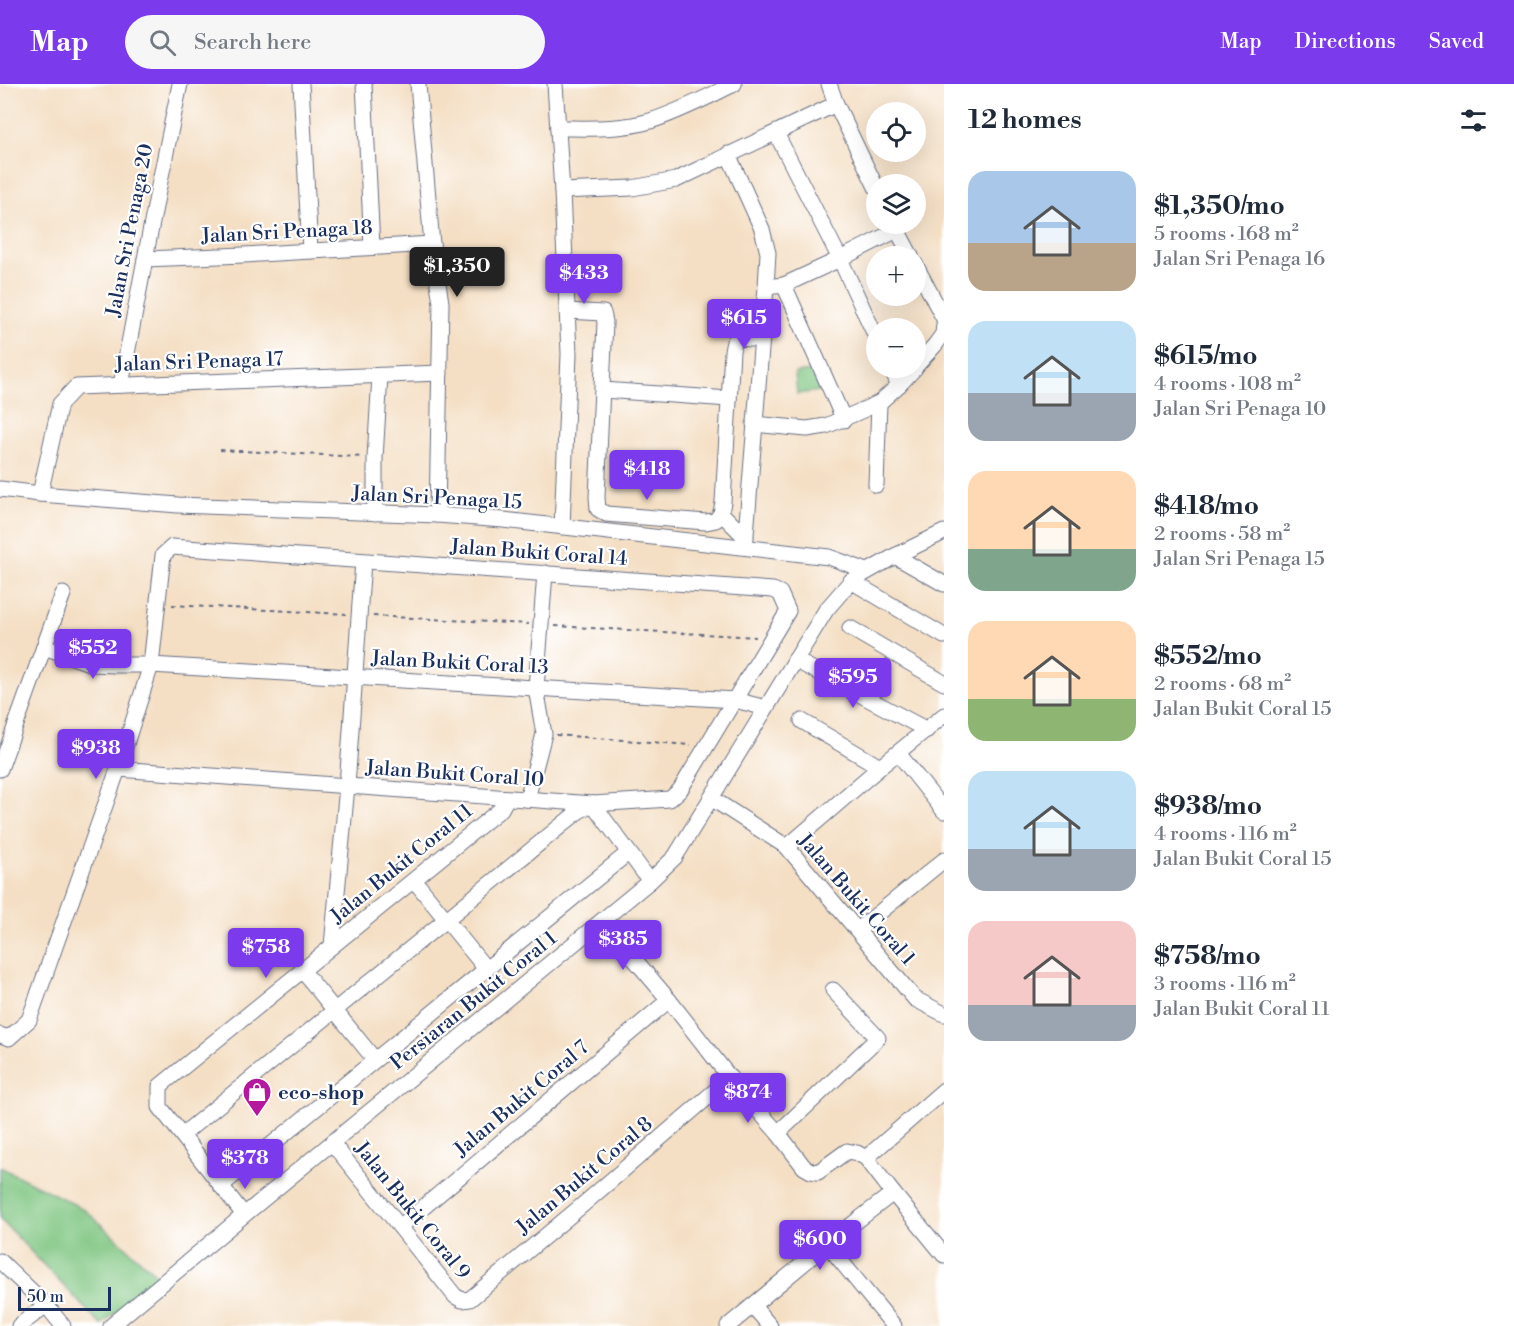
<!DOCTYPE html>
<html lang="en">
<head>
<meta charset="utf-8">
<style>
  :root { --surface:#fff; --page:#f6f6f7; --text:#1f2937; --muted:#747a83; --accent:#7c3aed }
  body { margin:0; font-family:"Libre Bodoni",serif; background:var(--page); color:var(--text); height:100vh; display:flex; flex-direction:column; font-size:22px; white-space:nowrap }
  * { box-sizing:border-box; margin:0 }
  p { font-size:20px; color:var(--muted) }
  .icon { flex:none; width:33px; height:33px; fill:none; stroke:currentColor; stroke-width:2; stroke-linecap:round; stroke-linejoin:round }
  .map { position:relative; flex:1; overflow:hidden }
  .panel { display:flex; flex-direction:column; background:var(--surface); width:570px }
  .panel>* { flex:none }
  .controls { position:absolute; left:866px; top:18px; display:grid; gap:12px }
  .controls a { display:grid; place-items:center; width:60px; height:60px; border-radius:50%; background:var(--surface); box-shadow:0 6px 24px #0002; font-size:30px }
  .scale { position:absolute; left:18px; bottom:15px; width:93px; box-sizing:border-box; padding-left:6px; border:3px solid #1b2f5e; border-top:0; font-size:16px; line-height:21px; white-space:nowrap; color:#1b2f5e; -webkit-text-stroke:4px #fff; paint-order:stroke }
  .price { position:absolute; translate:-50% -51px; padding:0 14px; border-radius:6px; background:var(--accent); color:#fff; font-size:20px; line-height:39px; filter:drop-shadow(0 2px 3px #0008) }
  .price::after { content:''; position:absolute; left:50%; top:36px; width:18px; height:14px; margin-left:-9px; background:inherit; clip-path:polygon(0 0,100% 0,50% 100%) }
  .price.selected { background:#222; color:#fff }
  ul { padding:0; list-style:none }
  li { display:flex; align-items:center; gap:18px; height:150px; padding:0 24px }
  li span { display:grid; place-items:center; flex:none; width:168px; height:120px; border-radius:18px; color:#555 }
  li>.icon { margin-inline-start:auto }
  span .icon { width:72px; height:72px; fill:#fffc; stroke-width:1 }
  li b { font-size:26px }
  h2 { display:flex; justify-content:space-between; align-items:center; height:72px; padding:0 24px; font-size:26px }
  header { display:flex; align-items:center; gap:36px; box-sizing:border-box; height:84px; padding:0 30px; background:var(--accent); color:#fff }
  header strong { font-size:28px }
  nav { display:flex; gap:33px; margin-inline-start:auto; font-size:21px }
  .search { width:420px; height:54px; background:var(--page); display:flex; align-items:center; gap:15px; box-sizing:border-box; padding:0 21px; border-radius:33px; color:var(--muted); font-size:22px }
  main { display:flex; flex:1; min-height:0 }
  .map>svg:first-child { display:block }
  .green { fill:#80c682; stroke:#4e7a70; stroke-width:1.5 }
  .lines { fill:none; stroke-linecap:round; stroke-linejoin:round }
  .minor-casing { stroke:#676d82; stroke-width:17 }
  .path { stroke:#676d82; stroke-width:2; stroke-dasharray:4.5 4.5; stroke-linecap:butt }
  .minor { stroke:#fff; stroke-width:15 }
  .labels { text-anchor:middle; stroke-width:4.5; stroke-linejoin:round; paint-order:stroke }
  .street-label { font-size:20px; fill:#1b2f5e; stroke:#fff }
  .poi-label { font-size:20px; font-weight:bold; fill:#1b2f5e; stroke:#fff; text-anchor:start }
</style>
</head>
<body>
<header>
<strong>Map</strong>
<div class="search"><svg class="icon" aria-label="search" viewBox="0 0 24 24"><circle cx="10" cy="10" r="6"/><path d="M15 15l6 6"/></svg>Search here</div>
<nav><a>Map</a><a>Directions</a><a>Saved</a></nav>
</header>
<main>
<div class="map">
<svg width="944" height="1242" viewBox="0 0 944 1242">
  <rect width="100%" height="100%" fill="#fff"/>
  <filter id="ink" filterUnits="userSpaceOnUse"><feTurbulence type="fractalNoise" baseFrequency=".0167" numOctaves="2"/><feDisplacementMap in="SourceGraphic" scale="12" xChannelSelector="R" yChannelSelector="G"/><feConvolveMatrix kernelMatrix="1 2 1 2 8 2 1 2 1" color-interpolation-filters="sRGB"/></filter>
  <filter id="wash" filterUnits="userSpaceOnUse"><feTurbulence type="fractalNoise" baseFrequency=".008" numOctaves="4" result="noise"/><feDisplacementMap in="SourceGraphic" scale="24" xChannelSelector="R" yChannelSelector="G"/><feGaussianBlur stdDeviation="1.35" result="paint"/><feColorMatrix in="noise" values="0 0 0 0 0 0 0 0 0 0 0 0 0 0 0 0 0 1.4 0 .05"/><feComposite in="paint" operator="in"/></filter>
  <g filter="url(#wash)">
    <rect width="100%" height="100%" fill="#f4dfc4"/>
    <g class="green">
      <polygon points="812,287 820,307 797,310 795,289"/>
      <polygon points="0,1083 84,1125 159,1193 101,1241 0,1135"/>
    </g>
  </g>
  <g filter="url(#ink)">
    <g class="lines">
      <g class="minor-casing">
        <g id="minor">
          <polyline points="301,0 310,167"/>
          <polyline points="364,0 372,163"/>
          <polyline points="418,0 432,160 441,219 437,431"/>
          <polyline points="555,0 562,107 569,270 562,443"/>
          <polyline points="829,0 836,20 876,103"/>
          <path d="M558,44C588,44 620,46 650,37C679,28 707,13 734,0"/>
          <polyline points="776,49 840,175 876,253"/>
          <polyline points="728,70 762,145 768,169 766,203 745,463"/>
          <polyline points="562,107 632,104 676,96 836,20"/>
          <polyline points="894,140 911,172"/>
          <polyline points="145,175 244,171 432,160"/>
          <polyline points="915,180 944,235"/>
          <polyline points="784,201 840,175 897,146"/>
          <polyline points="766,203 784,201 844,336"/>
          <polyline points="567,227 603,229 605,238 597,413 598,425 606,430 706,438 716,436 721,429 723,418 732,267 734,258 740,254 762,256"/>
          <polyline points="915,283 935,261 943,250 944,240"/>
          <polyline points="891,284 899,301"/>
          <polyline points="121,301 158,107 180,0"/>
          <polyline points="603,306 729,315"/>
          <polyline points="754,340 807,345 826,342 879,319 899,301 915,284"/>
          <polyline points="876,401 879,319"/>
          <polyline points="0,405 40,410 178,421 437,431 503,436 829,473 867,487"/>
          <polyline points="40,410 60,320 76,303 440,289"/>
          <polyline points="375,429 375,374 380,292"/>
          <polyline points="721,429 746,454"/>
          <polyline points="895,472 944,500"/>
          <polyline points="851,497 944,552"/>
          <polyline points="850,544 944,599"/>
          <polyline points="44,563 92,580 116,581 151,581 735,616 766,624"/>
          <polyline points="795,576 927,646"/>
          <polyline points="802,637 880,683"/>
          <polyline points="898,669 944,727"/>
          <polyline points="0,685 63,510"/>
          <polyline points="711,714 787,763 915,915 944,930"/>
          <polyline points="527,715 544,650 536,604 545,489"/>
          <polyline points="593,720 650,797"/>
          <polyline points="787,763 880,683 944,631"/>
          <polyline points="414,796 486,885"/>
          <polyline points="602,837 669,916 730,994 778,1049 804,1083 811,1087 818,1088 847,1067 857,1069 866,1074 893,1109 944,1171"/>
          <polyline points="858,846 944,776"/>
          <polyline points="332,862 347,702 363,477"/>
          <polyline points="302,886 375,976"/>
          <polyline points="0,951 9,954 29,936 118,685 151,581 163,471 172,463 773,506 780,509 788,527 680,706 670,715 593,720 118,685"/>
          <polyline points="778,1049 878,954 833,906"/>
          <polyline points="182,1051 579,727 593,720"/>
          <polyline points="332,1059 400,1143 455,1212 462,1216 470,1215 579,1124 730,994"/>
          <polyline points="866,1074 944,1006"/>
          <polyline points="221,1102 628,769"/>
          <polyline points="244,1131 160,1023 160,1002 501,725 507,714"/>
          <polyline points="400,1143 669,916"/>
          <polyline points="827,1160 894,1242"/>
          <polyline points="0,1177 46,1221 63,1242"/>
          <polyline points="753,1222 770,1242"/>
          <polyline points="19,1242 46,1221"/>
          <polyline points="111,1242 244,1131 650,797 675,773 826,526 851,497 895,472 944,448"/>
          <polyline points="728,1242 827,1160 893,1109"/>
        </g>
      </g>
      <g class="path">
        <polyline points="220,366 363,373"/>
        <polyline points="172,521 346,530"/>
        <polyline points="373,532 529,540"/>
        <polyline points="555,542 756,553"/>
        <polyline points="556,651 691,661"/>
      </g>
      <use href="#minor" class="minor"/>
    </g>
  </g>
  <defs>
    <g id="shop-pin" transform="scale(1.5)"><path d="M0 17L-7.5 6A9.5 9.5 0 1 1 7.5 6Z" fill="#b5179e" stroke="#fff"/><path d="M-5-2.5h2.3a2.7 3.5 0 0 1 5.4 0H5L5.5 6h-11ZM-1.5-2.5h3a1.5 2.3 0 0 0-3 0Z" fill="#fff"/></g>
  </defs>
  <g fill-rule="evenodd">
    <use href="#shop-pin" x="257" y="1008"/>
  </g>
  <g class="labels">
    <g class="street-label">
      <text transform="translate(129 146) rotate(-79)" y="7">Jalan Sri Penaga 20</text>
      <text transform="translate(287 147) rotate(-3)" y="7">Jalan Sri Penaga 18</text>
      <text transform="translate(199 277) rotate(-2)" y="7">Jalan Sri Penaga 17</text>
      <text transform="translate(437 413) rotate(3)" y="7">Jalan Sri Penaga 15</text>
      <text transform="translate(539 468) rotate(4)" y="7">Jalan Bukit Coral 14</text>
      <text transform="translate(460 578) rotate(3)" y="7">Jalan Bukit Coral 13</text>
      <text transform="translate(455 689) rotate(4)" y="7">Jalan Bukit Coral 10</text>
      <text transform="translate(401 779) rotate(-39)" y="7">Jalan Bukit Coral 11</text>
      <text transform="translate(857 815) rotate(49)" y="7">Jalan Bukit Coral 1</text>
      <text transform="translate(473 916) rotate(-39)" y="7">Persiaran Bukit Coral 1</text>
      <text transform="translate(521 1014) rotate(-40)" y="7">Jalan Bukit Coral 7</text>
      <text transform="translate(584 1091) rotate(-40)" y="7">Jalan Bukit Coral 8</text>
      <text transform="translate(413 1126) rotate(51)" y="7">Jalan Bukit Coral 9</text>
    </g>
    <g class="poi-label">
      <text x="278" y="1015">eco-shop</text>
    </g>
  </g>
</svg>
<div class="controls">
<a><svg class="icon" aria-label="locate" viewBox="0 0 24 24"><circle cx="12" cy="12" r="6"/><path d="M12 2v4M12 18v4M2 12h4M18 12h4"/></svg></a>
<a><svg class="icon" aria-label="layers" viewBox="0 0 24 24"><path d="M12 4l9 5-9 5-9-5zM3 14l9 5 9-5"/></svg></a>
<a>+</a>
<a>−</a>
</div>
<div class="scale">50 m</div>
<b class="price selected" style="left:457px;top:214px">$1,350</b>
<b class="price" style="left:584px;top:221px">$433</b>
<b class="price" style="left:744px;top:266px">$615</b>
<b class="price" style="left:647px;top:417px">$418</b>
<b class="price" style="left:93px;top:596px">$552</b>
<b class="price" style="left:853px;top:625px">$595</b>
<b class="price" style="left:96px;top:696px">$938</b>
<b class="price" style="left:623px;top:887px">$385</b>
<b class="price" style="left:266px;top:895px">$758</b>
<b class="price" style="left:748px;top:1040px">$874</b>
<b class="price" style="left:245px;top:1106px">$378</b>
<b class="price" style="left:820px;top:1187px">$600</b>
</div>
<section class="panel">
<h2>12 homes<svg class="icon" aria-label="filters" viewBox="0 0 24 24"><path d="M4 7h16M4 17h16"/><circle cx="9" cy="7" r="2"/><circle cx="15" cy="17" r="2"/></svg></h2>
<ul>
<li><span style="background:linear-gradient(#a9c7e8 60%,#b9a48a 0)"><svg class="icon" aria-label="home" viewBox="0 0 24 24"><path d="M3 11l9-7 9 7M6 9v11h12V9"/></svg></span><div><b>$1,350/mo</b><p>5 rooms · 168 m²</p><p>Jalan Sri Penaga 16</p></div></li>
<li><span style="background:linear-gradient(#bfe0f5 60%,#9aa5b1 0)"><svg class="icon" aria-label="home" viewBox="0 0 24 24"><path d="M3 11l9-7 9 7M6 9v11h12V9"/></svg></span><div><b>$615/mo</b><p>4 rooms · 108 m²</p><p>Jalan Sri Penaga 10</p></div></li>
<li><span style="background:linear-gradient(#ffd9b3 65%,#7fa58c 0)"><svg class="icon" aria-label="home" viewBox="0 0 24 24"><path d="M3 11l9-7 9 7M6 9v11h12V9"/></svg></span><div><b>$418/mo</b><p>2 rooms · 58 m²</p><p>Jalan Sri Penaga 15</p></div></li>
<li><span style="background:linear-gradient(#ffd9b3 65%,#8fb573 0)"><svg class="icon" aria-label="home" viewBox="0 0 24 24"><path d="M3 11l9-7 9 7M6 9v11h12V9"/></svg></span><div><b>$552/mo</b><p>2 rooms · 68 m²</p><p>Jalan Bukit Coral 15</p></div></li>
<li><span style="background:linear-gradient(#bfe0f5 65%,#9aa5b1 0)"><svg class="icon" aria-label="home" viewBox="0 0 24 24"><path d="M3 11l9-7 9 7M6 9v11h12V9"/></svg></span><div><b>$938/mo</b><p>4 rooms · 116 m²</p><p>Jalan Bukit Coral 15</p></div></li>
<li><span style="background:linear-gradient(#f6c9c9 70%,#9aa5b1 0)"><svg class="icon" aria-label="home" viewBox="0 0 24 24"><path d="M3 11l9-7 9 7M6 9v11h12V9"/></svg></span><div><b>$758/mo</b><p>3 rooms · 116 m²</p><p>Jalan Bukit Coral 11</p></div></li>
</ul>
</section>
</main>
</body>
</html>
